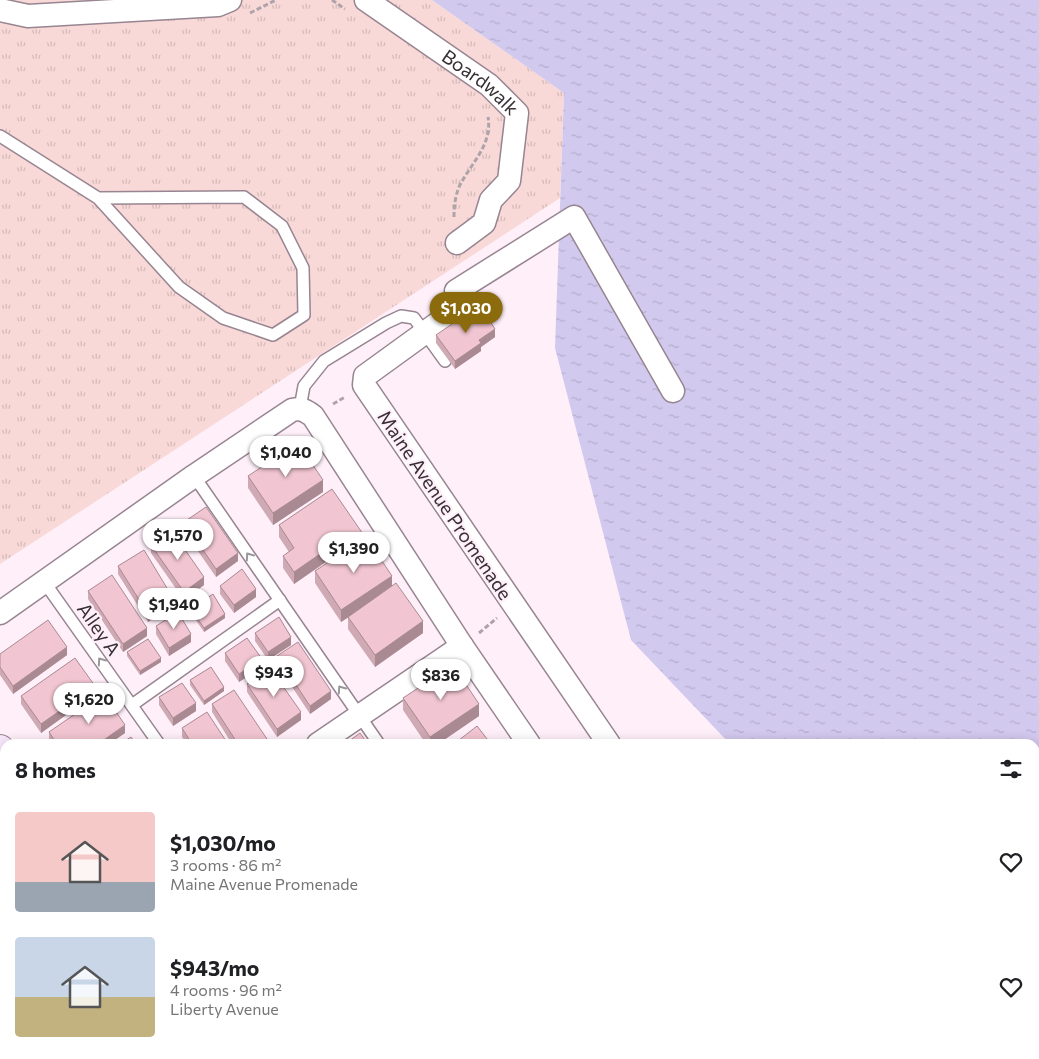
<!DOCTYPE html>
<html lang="en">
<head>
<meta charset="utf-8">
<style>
  :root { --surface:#fff; --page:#f2f2f2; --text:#202124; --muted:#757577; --accent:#8b6b0c }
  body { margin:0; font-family:Commissioner,sans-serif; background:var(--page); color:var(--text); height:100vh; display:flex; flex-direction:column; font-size:19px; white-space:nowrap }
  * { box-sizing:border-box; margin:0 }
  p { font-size:16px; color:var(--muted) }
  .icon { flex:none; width:28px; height:28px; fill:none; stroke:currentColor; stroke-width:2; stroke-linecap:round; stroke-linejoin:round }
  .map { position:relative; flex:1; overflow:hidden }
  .side { position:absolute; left:0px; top:739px; width:1040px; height:321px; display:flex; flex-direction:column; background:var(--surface); border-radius:15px 15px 0 0; box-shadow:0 2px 12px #0003 }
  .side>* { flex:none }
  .price { position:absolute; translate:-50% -42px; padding:0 11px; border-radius:18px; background:#fff; color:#222; font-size:16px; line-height:32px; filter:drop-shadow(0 1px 2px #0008) }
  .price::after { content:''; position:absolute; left:50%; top:30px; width:15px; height:11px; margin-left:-8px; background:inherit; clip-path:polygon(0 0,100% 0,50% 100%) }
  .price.current { background:var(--accent); color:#fff }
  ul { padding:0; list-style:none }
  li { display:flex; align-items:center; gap:15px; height:125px; padding:0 15px }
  li span { display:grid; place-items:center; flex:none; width:140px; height:100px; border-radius:5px; color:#555 }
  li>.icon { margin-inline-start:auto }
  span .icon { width:60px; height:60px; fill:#fffc; stroke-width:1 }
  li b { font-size:21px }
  h2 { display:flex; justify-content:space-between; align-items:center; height:60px; padding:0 15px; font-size:21px }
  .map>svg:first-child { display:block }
  .grass { fill:url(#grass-tufts) }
  .water { fill:url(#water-ripples) }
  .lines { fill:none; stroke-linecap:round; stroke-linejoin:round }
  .lane-casing { stroke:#978591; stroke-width:14 }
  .street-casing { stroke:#978591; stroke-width:25 }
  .secondary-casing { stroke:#978591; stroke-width:30 }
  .path { stroke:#afa3ab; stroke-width:3; stroke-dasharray:5 2.5; stroke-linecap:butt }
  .lane { stroke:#fff; stroke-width:11 }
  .street { stroke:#fff; stroke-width:22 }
  .secondary { stroke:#f8e8fe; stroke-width:28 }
  .wall { fill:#cfa9b4 }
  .shaded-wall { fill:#a98a92 }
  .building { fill:#f1c5d1; stroke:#a98a92 }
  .oneway { stroke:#9a979a }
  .labels { text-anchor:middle; stroke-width:4.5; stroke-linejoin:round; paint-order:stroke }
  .street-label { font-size:19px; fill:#362f34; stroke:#ffeff9 }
</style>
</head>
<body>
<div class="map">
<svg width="1039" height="1059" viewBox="0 0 1039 1059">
  <defs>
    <pattern id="grass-tufts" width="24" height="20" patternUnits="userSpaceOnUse" patternTransform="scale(1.25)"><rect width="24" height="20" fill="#f8d9d7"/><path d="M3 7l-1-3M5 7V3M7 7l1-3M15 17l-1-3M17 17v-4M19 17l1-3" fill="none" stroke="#d5bbb9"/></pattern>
    <pattern id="water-ripples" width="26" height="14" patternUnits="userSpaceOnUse" patternTransform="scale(1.25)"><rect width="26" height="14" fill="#d2c9ee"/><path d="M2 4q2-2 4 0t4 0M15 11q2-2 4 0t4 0" fill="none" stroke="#b5adcd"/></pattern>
  </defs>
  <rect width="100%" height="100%" fill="#ffeff9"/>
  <polygon class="grass" points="0,0 432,0 564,93 560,198 0,564"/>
  <polygon class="water" points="432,0 1039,0 1039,1059 895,1059 893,1055 1035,1055 1035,744 730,744 631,640 555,348 564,93"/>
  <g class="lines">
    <g class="lane-casing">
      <g id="lane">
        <polyline points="0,136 98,198 179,287 223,318 273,335 304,315 303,268 282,226 244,197 98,198"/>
        <polyline points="300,408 304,386 324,361 386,323 401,316 414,318 445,361"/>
        <polyline points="194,476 379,744"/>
        <polyline points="45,583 159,744"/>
        <polyline points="132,705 280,600"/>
      </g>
    </g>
    <g class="street-casing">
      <g id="street">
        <path id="s1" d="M366,0L489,85L517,113L509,181L491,200L484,223L457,243"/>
        <polyline points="0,10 28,16 218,5 230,0"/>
        <path d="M0,613L194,476L292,410C301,408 305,410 313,416L462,646L529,744"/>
        <polyline points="318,744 462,646"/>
        <polyline points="609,744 364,385 365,376 463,305 456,291 574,217 673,391"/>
        <polyline points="0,1017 5,1024"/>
        <polyline points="27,1055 30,1059"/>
        <polyline points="744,1055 746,1059"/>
        <polyline points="824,1055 826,1059"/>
        <polyline points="361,1059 367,1055"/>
      </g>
    </g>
    <g class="secondary-casing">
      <g id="secondary">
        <polyline points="0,749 5,756"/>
        <polyline points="0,826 5,834"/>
        <polyline points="158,1055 161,1059"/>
        <polyline points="211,1055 214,1059"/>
      </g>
    </g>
    <g class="path">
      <polyline points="332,0 345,9"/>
      <polyline points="250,13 276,0"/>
      <path d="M454,217C454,207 455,197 459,187C470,164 493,145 488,117"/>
      <polyline points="333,404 345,397"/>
      <polyline points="479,633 497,618"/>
    </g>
    <use href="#lane" class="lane"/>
    <use href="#street" class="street"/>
    <use href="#secondary" class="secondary"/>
  </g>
  <g class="wall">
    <polygon points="464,319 495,337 481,347 481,351 455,369 436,343 436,335"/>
    <polygon points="248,476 323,492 273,525 248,488"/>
    <polygon points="184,522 238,561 216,577 184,531"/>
    <polygon points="279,525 363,539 423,633 375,667 348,629 348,617 349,617 341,622 315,583 315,571 347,550 346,548 294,584 283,568 283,556 289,552 279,537"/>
    <polygon points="151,545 204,585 184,600 151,553"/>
    <polygon points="118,566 173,606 148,622 118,574"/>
    <polygon points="220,586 256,597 234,613 220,594"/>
    <polygon points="88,591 147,636 123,652 88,599"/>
    <polygon points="191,609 225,618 204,632 191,613"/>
    <polygon points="156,626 191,642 169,656 156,634"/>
    <polygon points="255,633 291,645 268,660 255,641"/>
    <polygon points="127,652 161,662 140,675 127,656"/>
    <polygon points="225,653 262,667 239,682 225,661"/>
    <polygon points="0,654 67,655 13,694 0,675"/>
    <polygon points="277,656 331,699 310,714 277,664"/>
    <polygon points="190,680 224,691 204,705 190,685"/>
    <polygon points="247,684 301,720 277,737 247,692"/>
    <polygon points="95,694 41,733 21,704 21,696"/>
    <polygon points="159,697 196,711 173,726 159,705"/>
    <polygon points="403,698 479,716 438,744 426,744 403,710"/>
    <polygon points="212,704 267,744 232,744 212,712"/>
    <polygon points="182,728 228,744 187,744 182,737"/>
    <polygon points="49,732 125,733 109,744 52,744 49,740"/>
    <polygon points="5,918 5,983 0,976 0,922"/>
    <polygon points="55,1055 116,1055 111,1059 58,1059"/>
    <polygon points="260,1055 305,1055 300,1059 263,1059"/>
  </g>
  <g class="shaded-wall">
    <polygon points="495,329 495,337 481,347 481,351 455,369 455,361 479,340"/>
    <polygon points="323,480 323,492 273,525 273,513"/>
    <polygon points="363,534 363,546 350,555 350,543"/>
    <polygon points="346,536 346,548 294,584 294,572"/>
    <polygon points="238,553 238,561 216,577 216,569"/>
    <polygon points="392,576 392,588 341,622 341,610"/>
    <polygon points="204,577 204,585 184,600 184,592"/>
    <polygon points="256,589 256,597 234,613 234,605"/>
    <polygon points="173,598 173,606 148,622 148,614"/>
    <polygon points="225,614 225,618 204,632 204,628"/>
    <polygon points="423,621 423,633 375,667 375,655"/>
    <polygon points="147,628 147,636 123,652 123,644"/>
    <polygon points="191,634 191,642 169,656 169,648"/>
    <polygon points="291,637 291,645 268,660 268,652"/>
    <polygon points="67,647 67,655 13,694 13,686"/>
    <polygon points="161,658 161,662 140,675 140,671"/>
    <polygon points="262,659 262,667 239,682 239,674"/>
    <polygon points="95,686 95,694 41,733 41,724"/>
    <polygon points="224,687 224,691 204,705 204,701"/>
    <polygon points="331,691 331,699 310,714 310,706"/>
    <polygon points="196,703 196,711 173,726 173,718"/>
    <polygon points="479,704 479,716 438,744 430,744 430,737"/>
    <polygon points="301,712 301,720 277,737 277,729"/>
    <polygon points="125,725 125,733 109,744 98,744"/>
    <polygon points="267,739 267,744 259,744"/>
    <polygon points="5,897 5,912 0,916 0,900"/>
    <rect x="67" y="1055" width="11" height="4"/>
    <polygon points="95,1055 116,1055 111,1059 89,1059"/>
    <polygon points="294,1055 305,1055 300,1059 288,1059"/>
  </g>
  <g class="building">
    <polygon points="481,307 495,329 479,340 481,343 455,361 436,335 462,317 464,319"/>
    <polygon points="298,443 323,480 273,513 248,476"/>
    <polygon points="332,489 363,534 350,543 346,536 294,572 283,556 294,548 279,525"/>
    <polygon points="206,507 238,553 216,569 184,522"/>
    <polygon points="172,531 204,577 184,592 151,545"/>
    <polygon points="366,537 392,576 341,610 315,571"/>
    <polygon points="144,550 173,598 148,614 118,566"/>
    <polygon points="242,569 256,589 234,605 220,586"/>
    <polygon points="112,575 147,628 123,644 88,591"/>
    <polygon points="396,583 423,621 375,655 348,617"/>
    <polygon points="213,594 225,614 204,628 191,609"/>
    <polygon points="178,612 191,634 169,648 156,626"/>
    <polygon points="279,617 291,637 268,652 255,633"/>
    <polygon points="48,620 67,647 13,686 0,667 0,654"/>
    <polygon points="247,638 262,659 239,674 225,653"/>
    <polygon points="148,639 161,658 140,671 127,652"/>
    <polygon points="298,642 331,691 310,706 277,656"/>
    <polygon points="75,658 95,686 41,724 21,696"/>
    <polygon points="453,665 479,704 430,737 403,698"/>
    <polygon points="211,667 224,687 204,701 190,680"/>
    <polygon points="270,668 301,712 277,729 247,684"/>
    <polygon points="182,683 196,703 173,718 159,697"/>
    <polygon points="234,690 267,739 259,744 238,744 212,704"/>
    <polygon points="104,694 125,725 98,744 57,744 49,732"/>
    <polygon points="207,712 228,744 192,744 182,728"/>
    <polygon points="477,726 491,744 454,744"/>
    <polygon points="360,733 368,744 345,744"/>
    <polygon points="131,737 136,744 120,744"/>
    <polygon points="0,847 5,854 5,897 0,900"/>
    <polygon points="5,918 5,935 0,928 0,922"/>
    <polygon points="5,938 5,967 0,960 0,941"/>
    <polygon points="0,1048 7,1059 0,1059"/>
    <polygon points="84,1055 95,1055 89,1059 87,1059"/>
    <polygon points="132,1055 135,1059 127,1059"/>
    <polygon points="266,1055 294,1055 288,1059 269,1059"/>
    <polygon points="451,1055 696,1055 699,1059 446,1059"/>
  </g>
  <defs><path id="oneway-chevron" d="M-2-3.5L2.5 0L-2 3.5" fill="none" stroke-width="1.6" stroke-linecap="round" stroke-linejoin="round" transform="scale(1.25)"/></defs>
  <g class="oneway">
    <use href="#oneway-chevron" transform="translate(249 556) rotate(-125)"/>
    <use href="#oneway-chevron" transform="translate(101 661) rotate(-125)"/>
    <use href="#oneway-chevron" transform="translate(341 689) rotate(-125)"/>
  </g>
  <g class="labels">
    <g class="street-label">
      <text dy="7" stroke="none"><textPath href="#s1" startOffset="141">Boardwalk</textPath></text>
      <text transform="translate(445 505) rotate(56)" y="7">Maine Avenue Promenade</text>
      <text transform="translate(99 629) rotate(55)" y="7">Alley A</text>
    </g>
  </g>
</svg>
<b class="price current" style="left:466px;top:334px">$1,030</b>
<b class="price" style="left:286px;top:478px">$1,040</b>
<b class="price" style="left:178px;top:561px">$1,570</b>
<b class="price" style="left:354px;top:574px">$1,390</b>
<b class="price" style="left:174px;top:630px">$1,940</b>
<b class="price" style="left:274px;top:698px">$943</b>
<b class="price" style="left:441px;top:701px">$836</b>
<b class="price" style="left:89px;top:725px">$1,620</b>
<section class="side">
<h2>8 homes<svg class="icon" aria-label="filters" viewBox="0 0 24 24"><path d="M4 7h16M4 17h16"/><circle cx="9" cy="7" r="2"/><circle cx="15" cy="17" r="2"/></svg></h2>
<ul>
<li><span style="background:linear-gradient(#f6c9c9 70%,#9aa5b1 0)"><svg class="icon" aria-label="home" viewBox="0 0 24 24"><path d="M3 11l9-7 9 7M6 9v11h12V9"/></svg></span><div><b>$1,030/mo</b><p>3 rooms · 86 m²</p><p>Maine Avenue Promenade</p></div><svg class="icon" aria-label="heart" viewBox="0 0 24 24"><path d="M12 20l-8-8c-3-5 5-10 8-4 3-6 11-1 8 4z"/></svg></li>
<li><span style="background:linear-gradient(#c9d6e8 60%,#c2b280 0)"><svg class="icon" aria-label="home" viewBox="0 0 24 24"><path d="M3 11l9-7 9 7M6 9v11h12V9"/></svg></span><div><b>$943/mo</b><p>4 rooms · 96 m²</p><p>Liberty Avenue</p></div><svg class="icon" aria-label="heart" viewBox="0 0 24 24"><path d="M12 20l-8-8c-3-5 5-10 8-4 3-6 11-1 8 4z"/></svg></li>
</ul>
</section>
</div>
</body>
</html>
